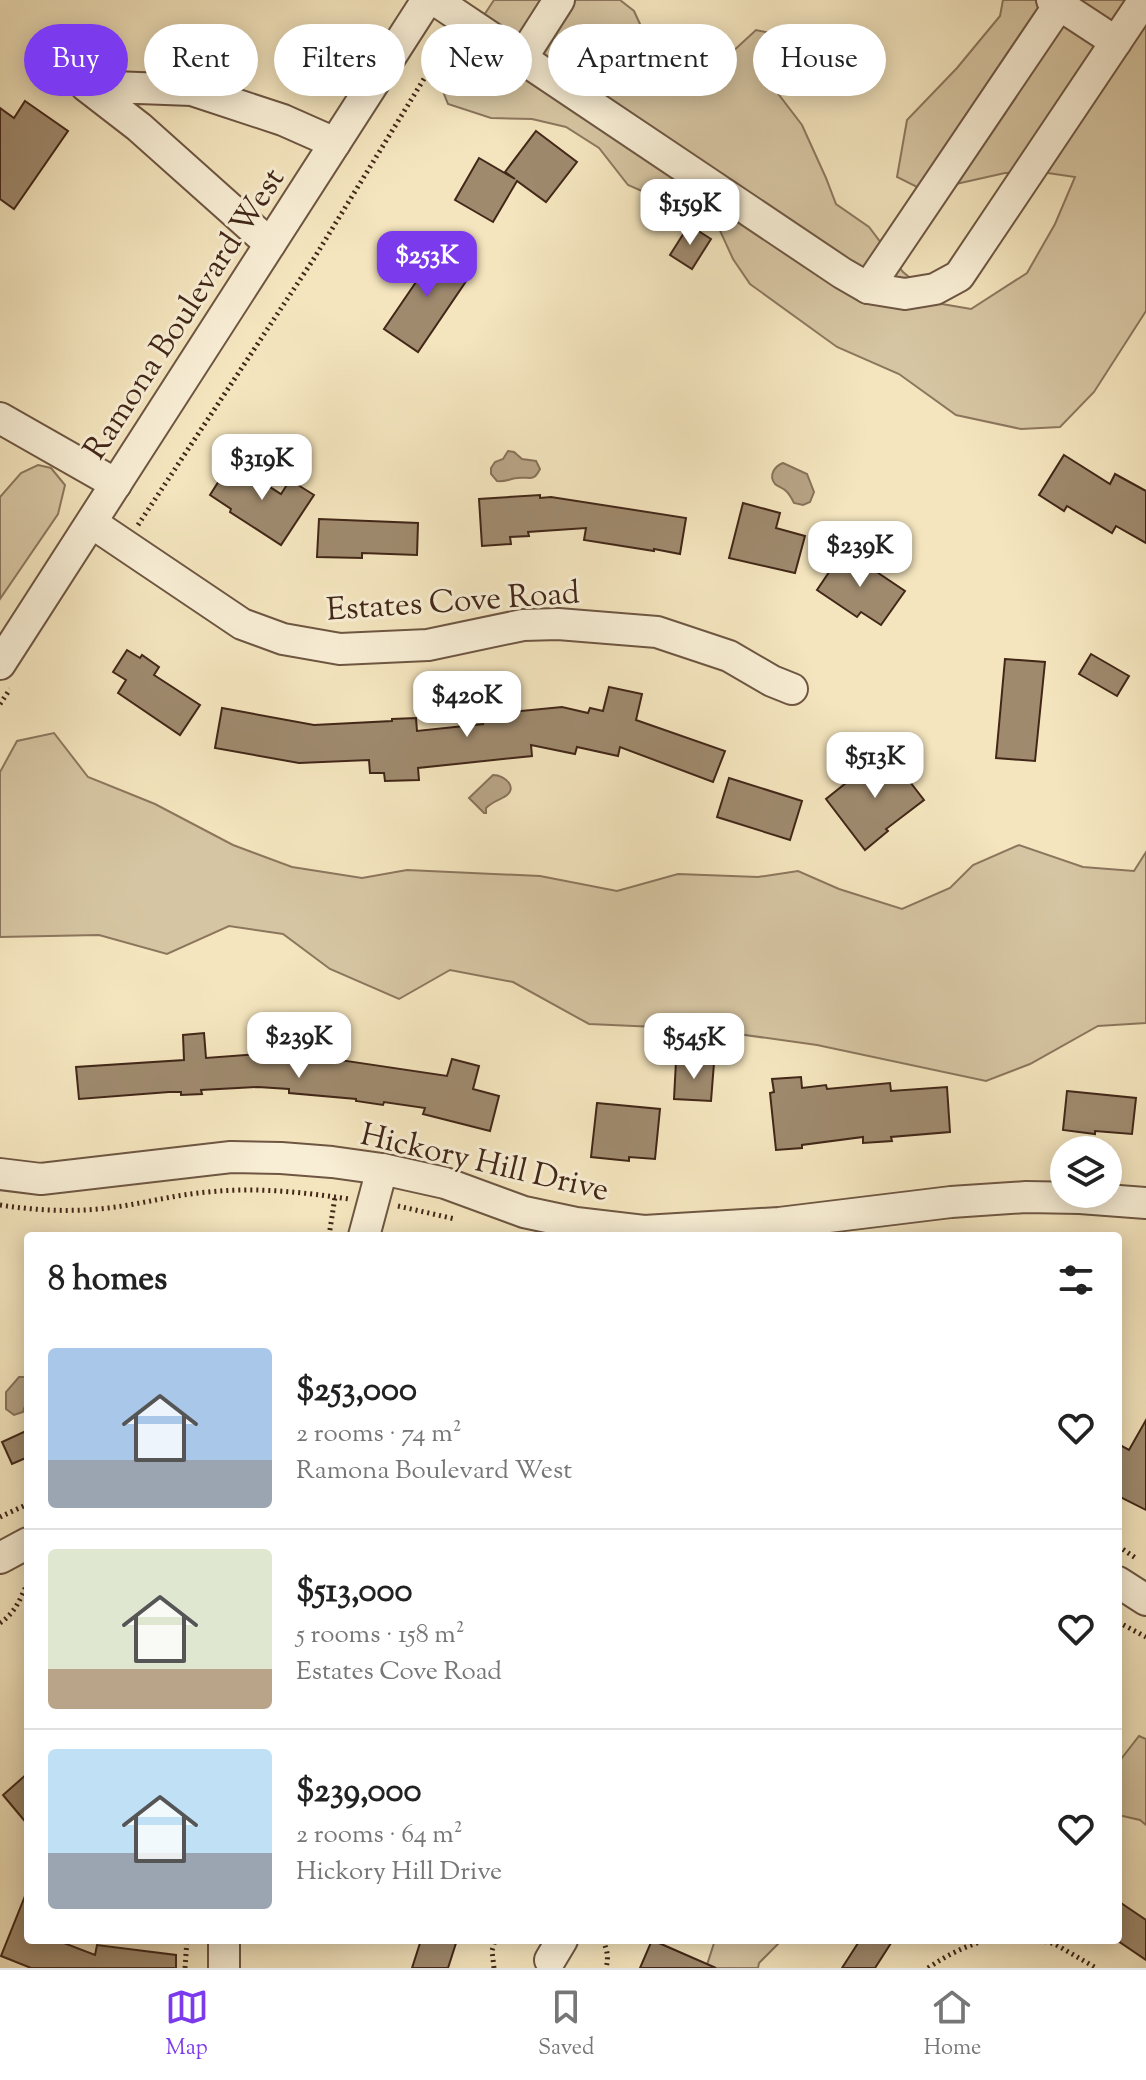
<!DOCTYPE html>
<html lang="en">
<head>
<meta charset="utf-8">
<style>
  :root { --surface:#fff; --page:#f2f2f2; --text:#222; --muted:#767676; --line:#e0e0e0; --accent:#7c3aed }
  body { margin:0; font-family:"Sorts Mill Goudy",serif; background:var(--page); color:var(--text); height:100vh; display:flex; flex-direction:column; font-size:30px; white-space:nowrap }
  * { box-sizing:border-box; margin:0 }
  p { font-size:26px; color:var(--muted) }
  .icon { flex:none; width:44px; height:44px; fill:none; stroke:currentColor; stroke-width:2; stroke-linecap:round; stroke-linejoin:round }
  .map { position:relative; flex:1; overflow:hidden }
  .panel { position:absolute; left:24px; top:1232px; width:1098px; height:712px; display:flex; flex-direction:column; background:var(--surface); border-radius:8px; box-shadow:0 4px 20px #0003 }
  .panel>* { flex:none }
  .guide { position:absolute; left:24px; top:24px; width:1098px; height:72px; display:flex; gap:16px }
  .tools { position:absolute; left:1050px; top:1136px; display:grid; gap:16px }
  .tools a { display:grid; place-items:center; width:72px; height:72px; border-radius:50%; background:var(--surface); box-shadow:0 4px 20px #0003; font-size:40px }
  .price { position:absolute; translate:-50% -68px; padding:0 18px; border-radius:16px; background:#fff; color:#222; font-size:26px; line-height:52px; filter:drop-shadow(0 2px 4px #0008) }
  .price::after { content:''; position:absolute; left:50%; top:48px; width:24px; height:18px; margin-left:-12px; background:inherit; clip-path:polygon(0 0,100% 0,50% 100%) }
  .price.selected { background:var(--accent); color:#fff }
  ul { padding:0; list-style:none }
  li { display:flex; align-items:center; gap:24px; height:200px; padding:0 24px }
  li+li { border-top:2px solid var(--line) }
  li span { display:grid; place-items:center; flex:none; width:224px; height:160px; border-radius:8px; color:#555 }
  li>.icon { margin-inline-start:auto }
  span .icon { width:96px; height:96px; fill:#fffc; stroke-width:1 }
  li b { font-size:34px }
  h2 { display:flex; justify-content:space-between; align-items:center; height:96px; padding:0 24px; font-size:34px }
  .tag { padding:0 28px; border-radius:36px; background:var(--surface); box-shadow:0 4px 20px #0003; font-size:28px; line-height:72px }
  .tag.selected { background:var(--accent); color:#fff }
  .tabs { display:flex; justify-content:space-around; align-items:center; height:112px; border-top:2px solid var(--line); background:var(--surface); font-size:22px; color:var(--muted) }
  .tabs a { display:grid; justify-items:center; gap:4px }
  .tabs .selected { color:var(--accent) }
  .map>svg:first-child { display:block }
  .green { fill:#d6c5a2; stroke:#8c765d; stroke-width:2 }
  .water { fill:#b7a486; stroke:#88725a; stroke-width:2 }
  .building { fill:#9f8a6e; stroke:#422718; stroke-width:2 }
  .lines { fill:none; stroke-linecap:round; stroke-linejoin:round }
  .minor-casing { stroke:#6e5642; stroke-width:34 }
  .path { stroke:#422718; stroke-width:5; stroke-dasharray:2 4; stroke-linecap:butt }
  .minor { stroke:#f8eed5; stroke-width:30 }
  .labels { text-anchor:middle; stroke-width:6; stroke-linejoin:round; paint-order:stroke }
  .street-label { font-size:32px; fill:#422718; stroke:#f8eed5 }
</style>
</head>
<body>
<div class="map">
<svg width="1146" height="1968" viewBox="0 0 1146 1968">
  <rect width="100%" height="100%" fill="#f4e5be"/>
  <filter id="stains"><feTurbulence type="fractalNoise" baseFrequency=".0025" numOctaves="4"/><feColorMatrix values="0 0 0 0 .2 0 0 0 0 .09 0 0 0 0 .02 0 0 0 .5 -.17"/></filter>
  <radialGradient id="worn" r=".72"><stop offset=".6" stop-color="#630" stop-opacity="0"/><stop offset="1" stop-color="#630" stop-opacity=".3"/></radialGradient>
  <g class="green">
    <polygon points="494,0 620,0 634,11 651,48 676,58 730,54 756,30 775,34 773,87 802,125 826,178 836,204 869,227 903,272 942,304 971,309 1027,273 1055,224 1075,177 1041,172 1005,173 925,191 897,177 907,120 957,68 1000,16 1003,0 1146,0 1146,311 1094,392 1060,427 1021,429 956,415 899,374 837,347 750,284 733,259 717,224 695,200 660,199 628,185 599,148 566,127 532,119 491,118 448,104 442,89 467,41"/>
    <polygon points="38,465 51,468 65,485 58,514 0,599 0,497 21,473"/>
    <polygon points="54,733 88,777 155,804 233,845 292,867 362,878 407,870 540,876 617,891 678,874 758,877 798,871 839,889 902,909 950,888 973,865 1019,845 1083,867 1134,871 1146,852 1146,1023 1098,1026 1030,1064 986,1081 817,1045 702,1029 589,1024 513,982 450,970 399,999 330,969 283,934 229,926 167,954 99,935 0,937 0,772 17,741"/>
    <polygon points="1139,1736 1146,1739 1146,1825 1140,1820 1118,1815 1118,1763"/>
    <polygon points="715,1940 782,1940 759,1963 758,1968 706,1968"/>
  </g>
  <g class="water">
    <path d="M508,451L514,452L522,459L536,461L540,469C533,483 530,476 517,478C509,479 505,482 497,481L491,474V468L495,462L503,459Z"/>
    <path d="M783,463L807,474L814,492L810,502L803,505L794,503C792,499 790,495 787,492C784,488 778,487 775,484C768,475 775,466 783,463Z"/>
    <path d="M493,775C506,775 519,789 504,797C497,801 492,802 486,808V813H484L469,798Z"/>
    <polygon points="19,1377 28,1377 28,1396 23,1412 14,1415 6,1409 6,1392"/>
  </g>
  <g class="building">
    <polygon points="25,101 68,131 14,209 0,199 0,108 14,118"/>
    <polygon points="536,131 577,162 546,202 517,181 493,222 455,200 479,158 515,179 505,172"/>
    <polygon points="689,225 711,239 692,269 670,255"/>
    <polygon points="431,247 471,274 418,352 384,329 416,282 411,278"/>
    <polygon points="1064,455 1110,484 1115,474 1146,491 1146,543 1116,526 1112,533 1067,506 1064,511 1039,495"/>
    <polygon points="231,462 281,494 290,480 314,495 281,545 230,512 231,509 210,495"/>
    <polygon points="540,495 540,498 551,497 686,518 680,554 654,549 654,551 584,540 586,528 528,532 529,536 510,537 511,544 482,546 479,499"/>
    <polygon points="743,503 780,513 776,528 805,536 795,573 729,558"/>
    <polygon points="319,519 418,523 417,555 362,553 362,558 317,557"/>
    <polygon points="844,550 905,591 881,625 861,612 857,617 817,590"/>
    <polygon points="127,650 140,658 142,655 159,667 154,675 200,705 180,735 118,693 126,680 113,672"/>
    <polygon points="1091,654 1129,676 1117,696 1079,674"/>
    <polygon points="1005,659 1045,662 1035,761 996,758"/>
    <polygon points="609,687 642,694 636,720 725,751 713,782 620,747 618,756 577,747 575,754 531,745 532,756 418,768 419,780 385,781 384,773 370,773 369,760 299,763 215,748 222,708 314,725 392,721 392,719 416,718 417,731 483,724 483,720 500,718 500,713 562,707 588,713 590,708 603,711"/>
    <polygon points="886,751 924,800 886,829 888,831 865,850 826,799"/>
    <polygon points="729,778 802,801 790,840 717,817"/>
    <polygon points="204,1033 206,1058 272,1053 290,1055 291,1039 319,1041 317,1055 326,1056 326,1058 447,1076 452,1059 479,1066 473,1089 499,1096 490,1131 423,1114 425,1108 384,1102 383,1105 356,1101 356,1099 289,1093 289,1089 258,1087 201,1090 202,1094 181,1095 181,1092 169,1092 79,1099 76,1067 184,1060 183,1035"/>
    <polygon points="676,1061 714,1063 711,1101 674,1099"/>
    <polygon points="801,1077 802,1088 826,1085 827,1089 890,1083 891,1091 947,1087 950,1132 891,1137 892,1141 863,1143 863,1137 802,1145 802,1148 776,1150 770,1093 774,1092 772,1079"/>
    <polygon points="1067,1091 1136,1098 1132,1134 1095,1131 1095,1134 1063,1130"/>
    <polygon points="597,1103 660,1109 655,1159 629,1157 629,1161 591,1157"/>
    <polygon points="1146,1420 1146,1510 1118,1496 1118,1444 1129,1450"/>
    <polygon points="28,1430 28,1457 12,1464 2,1442"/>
    <polygon points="28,1773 28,1825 3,1795"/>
    <polygon points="27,1891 28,1892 28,1940 56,1940 95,1955 97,1945 176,1955 176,1968 31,1968 1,1956"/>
    <polygon points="1118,1901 1146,1920 1146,1960 1118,1941"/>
    <polygon points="421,1940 457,1940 448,1968 412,1968"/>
    <polygon points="652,1940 716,1968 640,1968"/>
    <polygon points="860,1940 893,1940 875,1968 842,1968"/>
  </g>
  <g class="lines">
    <g class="minor-casing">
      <g id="minor">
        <polyline points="435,0 842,273 868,288 905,294 935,289 959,276 1144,0"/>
        <polyline points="1052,0 1116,42"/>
        <polyline points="522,58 559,0"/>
        <polyline points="270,244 139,127 86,86 192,90 283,120 335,143"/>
        <polyline points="868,288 1059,5"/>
        <polyline points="0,418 116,484"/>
        <polyline points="92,523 242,624 283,639 340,649 428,645 523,625 558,624 657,632 729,656 772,681 792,689"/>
        <polyline points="0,664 427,0"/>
        <polyline points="0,1174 41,1179 231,1157 281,1158 332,1162 382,1169 445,1183 524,1212 576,1223 644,1231 779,1223 951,1202 1026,1197 1080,1198 1146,1203"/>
        <polyline points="364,1236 382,1169"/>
        <polyline points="0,1558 28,1543"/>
        <polyline points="1118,1582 1146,1600"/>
        <polyline points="550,1960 562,1940"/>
        <polyline points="224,1968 224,1940"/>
      </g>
    </g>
    <g class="path">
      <polyline points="138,525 313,260 449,38"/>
      <polyline points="0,704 10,689"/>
      <path d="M0,1205C33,1210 65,1212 98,1209C135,1206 171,1195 208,1192C256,1187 302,1192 349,1199"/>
      <polyline points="398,1206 455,1219"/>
      <polyline points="329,1236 335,1197"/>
      <polyline points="0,1517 28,1504"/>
      <polyline points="1118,1546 1137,1559"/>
      <polyline points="1118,1622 1146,1637"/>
      <path d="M0,1623C16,1612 20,1599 28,1582"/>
      <path d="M603,1940C607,1951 609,1956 606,1968"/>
      <polyline points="1039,1940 1055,1944 1096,1968"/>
      <polyline points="185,1968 187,1940"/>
      <polyline points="494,1968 492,1951 495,1940"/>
      <path d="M928,1968C947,1955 965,1946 987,1940"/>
    </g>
    <use href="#minor" class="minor"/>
  </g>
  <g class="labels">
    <g class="street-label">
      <text transform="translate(183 313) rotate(-57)" y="11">Ramona Boulevard West</text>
      <text transform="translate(453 600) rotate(-4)" y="11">Estates Cove Road</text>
      <text transform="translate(485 1161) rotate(13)" y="11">Hickory Hill Drive</text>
    </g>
  </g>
  <rect width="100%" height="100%" filter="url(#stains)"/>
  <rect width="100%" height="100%" fill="url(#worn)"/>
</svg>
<div class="tools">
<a><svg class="icon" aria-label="layers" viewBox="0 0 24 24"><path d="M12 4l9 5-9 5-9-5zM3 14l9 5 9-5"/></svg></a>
</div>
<b class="price" style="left:690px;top:247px">$159K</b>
<b class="price selected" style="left:427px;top:299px">$253K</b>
<b class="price" style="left:262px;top:502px">$319K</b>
<b class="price" style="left:860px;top:589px">$239K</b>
<b class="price" style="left:467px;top:739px">$420K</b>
<b class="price" style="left:875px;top:800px">$513K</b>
<b class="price" style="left:299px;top:1080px">$239K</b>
<b class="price" style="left:694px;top:1081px">$545K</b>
<div class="guide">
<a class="tag selected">Buy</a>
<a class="tag">Rent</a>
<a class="tag">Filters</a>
<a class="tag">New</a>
<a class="tag">Apartment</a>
<a class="tag">House</a>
</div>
<section class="panel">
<h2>8 homes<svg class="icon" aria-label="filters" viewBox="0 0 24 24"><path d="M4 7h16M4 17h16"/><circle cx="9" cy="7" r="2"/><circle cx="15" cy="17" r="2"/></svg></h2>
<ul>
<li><span style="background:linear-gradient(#a9c7e8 70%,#9aa5b1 0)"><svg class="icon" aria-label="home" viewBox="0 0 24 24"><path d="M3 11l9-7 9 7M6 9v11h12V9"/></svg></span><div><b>$253,000</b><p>2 rooms · 74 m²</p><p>Ramona Boulevard West</p></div><svg class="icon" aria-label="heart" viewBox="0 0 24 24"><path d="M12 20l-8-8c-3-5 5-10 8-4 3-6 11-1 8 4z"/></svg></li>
<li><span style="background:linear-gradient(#dfe7d0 75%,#b9a48a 0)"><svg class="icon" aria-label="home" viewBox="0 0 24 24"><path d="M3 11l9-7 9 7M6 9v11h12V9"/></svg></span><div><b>$513,000</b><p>5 rooms · 158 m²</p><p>Estates Cove Road</p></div><svg class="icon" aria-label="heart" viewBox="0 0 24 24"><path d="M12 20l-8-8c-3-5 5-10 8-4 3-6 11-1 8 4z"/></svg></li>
<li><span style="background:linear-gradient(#bfe0f5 65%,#9aa5b1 0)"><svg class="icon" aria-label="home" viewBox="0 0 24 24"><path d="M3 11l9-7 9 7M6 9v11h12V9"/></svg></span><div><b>$239,000</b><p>2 rooms · 64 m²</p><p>Hickory Hill Drive</p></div><svg class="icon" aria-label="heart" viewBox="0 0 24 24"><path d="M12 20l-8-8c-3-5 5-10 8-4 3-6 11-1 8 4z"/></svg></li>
</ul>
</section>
</div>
<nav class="tabs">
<a class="selected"><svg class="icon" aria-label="map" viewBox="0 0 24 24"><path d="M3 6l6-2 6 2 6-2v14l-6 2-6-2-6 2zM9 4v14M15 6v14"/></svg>Map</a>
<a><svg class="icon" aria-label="saved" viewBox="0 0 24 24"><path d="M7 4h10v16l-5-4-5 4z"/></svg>Saved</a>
<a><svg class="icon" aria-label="home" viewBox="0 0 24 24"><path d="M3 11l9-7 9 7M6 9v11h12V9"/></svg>Home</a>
</nav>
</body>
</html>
